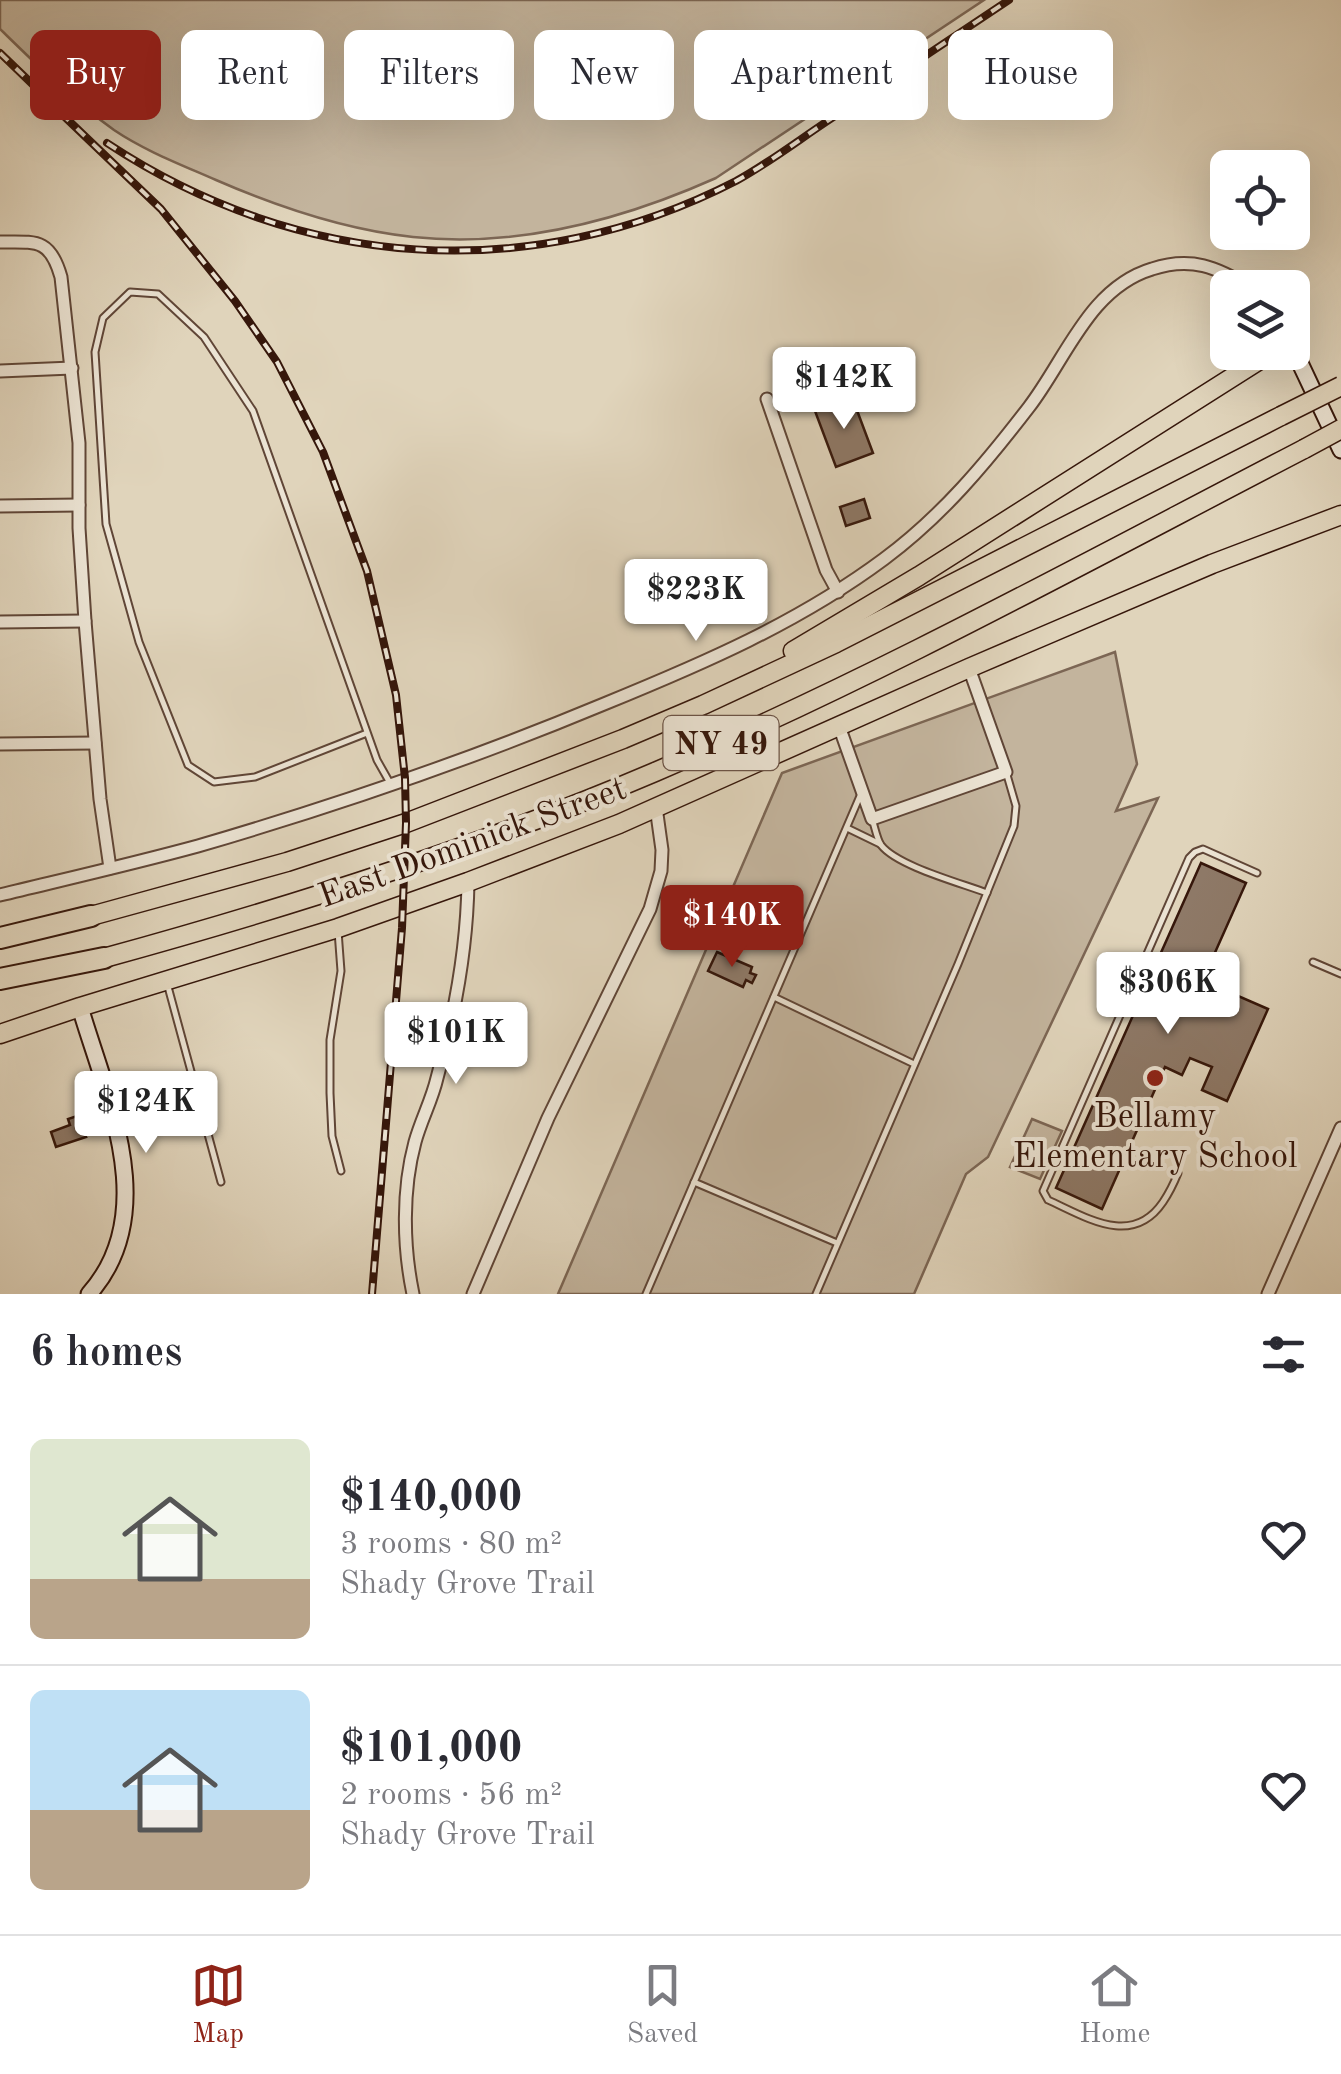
<!DOCTYPE html>
<html lang="en">
<head>
<meta charset="utf-8">
<style>
  :root { --surface:#fff; --page:#f7f7f7; --text:#2b2b33; --muted:#7c7c81; --line:#e1e1e2; --accent:#8f2418 }
  body { margin:0; font-family:"Old Standard TT",serif; background:var(--page); color:var(--text); height:100vh; display:flex; flex-direction:column; font-size:38px; white-space:nowrap }
  * { box-sizing:border-box; margin:0 }
  p { font-size:32px; color:var(--muted) }
  .icon { flex:none; width:55px; height:55px; fill:none; stroke:currentColor; stroke-width:2; stroke-linecap:round; stroke-linejoin:round }
  .map { position:relative; height:1294px; overflow:hidden }
  .drawer { display:flex; flex-direction:column; background:var(--surface); flex:1 }
  .drawer>* { flex:none }
  .top-card { position:absolute; left:30px; top:30px; width:1282px; height:90px; display:flex; gap:20px }
  .controls { position:absolute; left:1210px; top:150px; display:grid; gap:20px }
  .controls a { display:grid; place-items:center; width:100px; height:100px; border-radius:15px; background:var(--surface); box-shadow:0 10px 40px #0002; font-size:50px }
  .price { position:absolute; translate:-50% -85px; padding:0 22px; border-radius:10px; background:#fff; color:#222; font-size:32px; line-height:65px; filter:drop-shadow(0 2px 5px #0008) }
  .price::after { content:''; position:absolute; left:50%; top:60px; width:30px; height:22px; margin-left:-15px; background:inherit; clip-path:polygon(0 0,100% 0,50% 100%) }
  .price.current { background:var(--accent); color:#fff }
  ul { padding:0; list-style:none }
  li { display:flex; align-items:center; gap:30px; height:250px; padding:0 30px }
  li+li { border-top:2px solid var(--line) }
  li span { display:grid; place-items:center; flex:none; width:280px; height:200px; border-radius:15px; color:#555 }
  li>.icon { margin-inline-start:auto }
  span .icon { width:120px; height:120px; fill:#fffc; stroke-width:1 }
  li b { font-size:42px }
  h2 { display:flex; justify-content:space-between; align-items:center; height:120px; padding:0 30px; font-size:42px }
  .pill { padding:0 35px; border-radius:15px; background:var(--surface); box-shadow:0 10px 40px #0002; font-size:35px; line-height:90px }
  .pill.current { background:var(--accent); color:#fff }
  .menu { display:flex; justify-content:space-around; align-items:center; height:140px; border-top:2px solid var(--line); background:var(--surface); font-size:28px; color:var(--muted) }
  .menu a { display:grid; justify-items:center; gap:5px }
  .menu .current { color:var(--accent) }
  .map>svg:first-child { display:block }
  .green { fill:#c3b49d; stroke:#7c6654; stroke-width:2.5 }
  .building { fill:#8e7967; stroke:#36170b; stroke-width:2.5 }
  .lines { fill:none; stroke-linecap:round; stroke-linejoin:round }
  .service-casing { stroke:#604637; stroke-width:9 }
  .minor-casing { stroke:#604637; stroke-width:15 }
  .secondary-casing { stroke:#36170b; stroke-width:19 }
  .trunk-casing { stroke:#36170b; stroke-width:21 }
  .motorway-casing { stroke:#36170b; stroke-width:24 }
  .service { stroke:#ebe3d3; stroke-width:5 }
  .minor { stroke:#ebe3d3; stroke-width:11 }
  .secondary { stroke:#ebe3d3; stroke-width:15 }
  .trunk { stroke:#e0d4bb; stroke-width:18 }
  .motorway { stroke:#e0d4bb; stroke-width:20 }
  .rail-casing { stroke:#36170b; stroke-width:8 }
  .rail { stroke:#ebe3d3; stroke-width:4; stroke-dasharray:11; stroke-linecap:butt }
  .trunk-bridge-casing { stroke:#36170b; stroke-width:21; stroke-linecap:butt }
  .trunk-bridge { stroke:#e0d4bb; stroke-width:18 }
  .poi-dot { fill:#8f2418; stroke:#ebe3d3; stroke-width:4 }
  .labels { text-anchor:middle; stroke-width:8; stroke-linejoin:round; paint-order:stroke }
  .shield { fill:#ebe3d3; stroke:#6c5447; stroke-width:2.5 }
  .shield-label { font-size:32px; font-weight:bold; fill:#36170b }
  .street-label { font-size:35px; fill:#36170b; stroke:#ebe3d3 }
  .poi-label { font-size:35px; fill:#36170b; stroke:#ebe3d3 }
</style>
</head>
<body>
<div class="map">
<svg width="1341" height="1294" viewBox="0 0 1341 1294">
  <rect width="100%" height="100%" fill="#e0d4bb"/>
  <filter id="stains"><feTurbulence type="fractalNoise" baseFrequency=".002" numOctaves="4"/><feColorMatrix values="0 0 0 0 .2 0 0 0 0 .09 0 0 0 0 .02 0 0 0 .5 -.17"/></filter>
  <radialGradient id="worn" r=".72"><stop offset=".6" stop-color="#630" stop-opacity="0"/><stop offset="1" stop-color="#630" stop-opacity=".3"/></radialGradient>
  <g class="green">
    <path d="M0,0H984L716,178C622,220 517,248 413,237C346,230 278,207 216,180C182,165 145,151 114,130C72,100 37,65 0,29Z"/>
    <polygon points="1115,652 1137,764 1116,811 1158,798 988,1157 966,1174 914,1294 558,1294 782,773"/>
    <polygon points="1032,1119 1062,1131 1040,1179 1010,1167"/>
  </g>
  <g class="building">
    <polygon points="852,397 873,453 836,467 815,411"/>
    <polygon points="864,499 870,518 846,526 840,507"/>
    <polygon points="1201,863 1246,883 1201,984 1205,986 1200,996 1213,1002 1220,988 1268,1009 1227,1101 1202,1090 1212,1067 1190,1058 1182,1075 1165,1067 1102,1209 1056,1188"/>
    <polygon points="717,952 752,967 750,973 756,975 752,983 746,980 743,987 708,971"/>
    <polygon points="89,1112 95,1129 84,1133 86,1137 56,1147 51,1132 70,1125 68,1119"/>
  </g>
  <g class="lines">
    <g class="service-casing">
      <g id="service">
        <polyline points="367,733 255,777 214,782 188,765 139,642 106,524 95,352 103,318 130,292 158,294 204,337 253,411 377,760 390,783"/>
        <path d="M873,822C875,828 877,839 881,845C897,866 961,883 987,893"/>
        <polyline points="847,828 880,844"/>
        <polyline points="338,931 341,971 330,1040 330,1093 332,1136 341,1171"/>
        <polyline points="1313,962 1341,974"/>
        <polyline points="167,983 221,1182"/>
        <polyline points="774,997 914,1064"/>
        <path d="M1178,1173C1174,1183 1169,1193 1163,1202C1132,1248 1086,1217 1048,1200L1043,1191L1189,858L1195,852L1203,849L1257,873"/>
        <polyline points="694,1182 837,1243"/>
        <polyline points="646,1294 860,796"/>
        <polyline points="816,1294 958,964 1014,826 1016,806 1007,775"/>
      </g>
    </g>
    <g class="minor-casing">
      <g id="minor">
        <path d="M0,242C36,242 50,238 61,277L79,443V528L85,621L100,799L110,868"/>
        <polyline points="0,371 72,368"/>
        <polyline points="767,399 826,570 838,592"/>
        <polyline points="0,506 79,505"/>
        <polyline points="0,622 85,621"/>
        <polyline points="839,726 872,819 1006,772 969,668"/>
        <polyline points="0,744 95,743"/>
        <path d="M0,895C66,879 132,864 198,846C335,806 472,759 604,704C702,664 798,623 884,559C942,516 986,463 1029,407C1066,359 1089,288 1152,269C1191,256 1217,267 1251,288"/>
        <path d="M413,1294C403,1246 402,1190 415,1142C421,1120 432,1100 437,1078C455,1014 467,948 468,882"/>
        <polyline points="473,1294 548,1118 650,909 661,871 662,850 656,807"/>
        <polyline points="1268,1294 1341,1128"/>
      </g>
    </g>
    <g class="secondary-casing">
      <g id="secondary">
        <polyline points="1292,346 1341,450"/>
        <path d="M80,1007C106,1096 162,1212 89,1294"/>
      </g>
    </g>
    <g class="trunk-casing">
      <g id="trunk">
        <polyline points="793,651 919,576 1272,352"/>
        <polyline points="91,916 287,862 406,823 623,739 703,705 836,643 1281,416"/>
        <path d="M104,958C290,907 477,848 655,772C877,677 1090,560 1304,449"/>
        <polyline points="0,1034 80,1007 338,928 468,882 619,824 969,668 1212,564 1341,515"/>
      </g>
    </g>
    <g class="motorway-casing">
      <g id="motorway">
        <polyline points="0,938 91,916"/>
        <polyline points="0,979 104,958"/>
      </g>
    </g>
    <use href="#service" class="service"/>
    <use href="#minor" class="minor"/>
    <use href="#secondary" class="secondary"/>
    <use href="#trunk" class="trunk"/>
    <use href="#motorway" class="motorway"/>
    <g class="rail-casing">
      <g id="rail">
        <polyline points="0,53 54,105"/>
        <polyline points="45,98 161,209 235,301 277,362 323,452 367,571 396,695 405,778 406,823 402,928 372,1294"/>
        <path d="M107,143C299,270 530,287 736,181C769,163 800,139 832,118C891,79 950,39 1009,0"/>
      </g>
    </g>
    <use href="#rail" class="rail"/>
    <g class="trunk-bridge-casing">
      <g id="trunk-bridge">
        <polyline points="1281,416 1341,386"/>
        <polyline points="1304,449 1341,429"/>
      </g>
    </g>
    <use href="#trunk-bridge" class="trunk-bridge"/>
  </g>
  <circle class="poi-dot" cx="1155" cy="1078" r="10"/>
  <g class="labels">
    <rect class="shield" x="663.5" y="716" width="115" height="54" rx="8"/>
    <g class="shield-label">
      <text x="721" y="754">NY 49</text>
    </g>
    <g class="street-label">
      <text transform="translate(472 841) rotate(-20)" y="12">East Dominick Street</text>
    </g>
    <g class="poi-label">
      <text x="1155" y="1127">Bellamy<tspan x="1155" dy="40">Elementary School</tspan></text>
    </g>
  </g>
  <rect width="100%" height="100%" filter="url(#stains)"/>
  <rect width="100%" height="100%" fill="url(#worn)"/>
</svg>
<div class="controls">
<a><svg class="icon" aria-label="locate" viewBox="0 0 24 24"><circle cx="12" cy="12" r="6"/><path d="M12 2v4M12 18v4M2 12h4M18 12h4"/></svg></a>
<a><svg class="icon" aria-label="layers" viewBox="0 0 24 24"><path d="M12 4l9 5-9 5-9-5zM3 14l9 5 9-5"/></svg></a>
</div>
<b class="price" style="left:844px;top:432px">$142K</b>
<b class="price" style="left:696px;top:644px">$223K</b>
<b class="price current" style="left:732px;top:970px">$140K</b>
<b class="price" style="left:1168px;top:1037px">$306K</b>
<b class="price" style="left:456px;top:1087px">$101K</b>
<b class="price" style="left:146px;top:1156px">$124K</b>
<div class="top-card">
<a class="pill current">Buy</a>
<a class="pill">Rent</a>
<a class="pill">Filters</a>
<a class="pill">New</a>
<a class="pill">Apartment</a>
<a class="pill">House</a>
</div>
</div>
<section class="drawer">
<h2>6 homes<svg class="icon" aria-label="filters" viewBox="0 0 24 24"><path d="M4 7h16M4 17h16"/><circle cx="9" cy="7" r="2"/><circle cx="15" cy="17" r="2"/></svg></h2>
<ul>
<li><span style="background:linear-gradient(#dfe7d0 70%,#b9a48a 0)"><svg class="icon" aria-label="home" viewBox="0 0 24 24"><path d="M3 11l9-7 9 7M6 9v11h12V9"/></svg></span><div><b>$140,000</b><p>3 rooms · 80 m²</p><p>Shady Grove Trail</p></div><svg class="icon" aria-label="heart" viewBox="0 0 24 24"><path d="M12 20l-8-8c-3-5 5-10 8-4 3-6 11-1 8 4z"/></svg></li>
<li><span style="background:linear-gradient(#bfe0f5 60%,#b9a48a 0)"><svg class="icon" aria-label="home" viewBox="0 0 24 24"><path d="M3 11l9-7 9 7M6 9v11h12V9"/></svg></span><div><b>$101,000</b><p>2 rooms · 56 m²</p><p>Shady Grove Trail</p></div><svg class="icon" aria-label="heart" viewBox="0 0 24 24"><path d="M12 20l-8-8c-3-5 5-10 8-4 3-6 11-1 8 4z"/></svg></li>
</ul>
</section>
<nav class="menu">
<a class="current"><svg class="icon" aria-label="map" viewBox="0 0 24 24"><path d="M3 6l6-2 6 2 6-2v14l-6 2-6-2-6 2zM9 4v14M15 6v14"/></svg>Map</a>
<a><svg class="icon" aria-label="saved" viewBox="0 0 24 24"><path d="M7 4h10v16l-5-4-5 4z"/></svg>Saved</a>
<a><svg class="icon" aria-label="home" viewBox="0 0 24 24"><path d="M3 11l9-7 9 7M6 9v11h12V9"/></svg>Home</a>
</nav>
</body>
</html>
